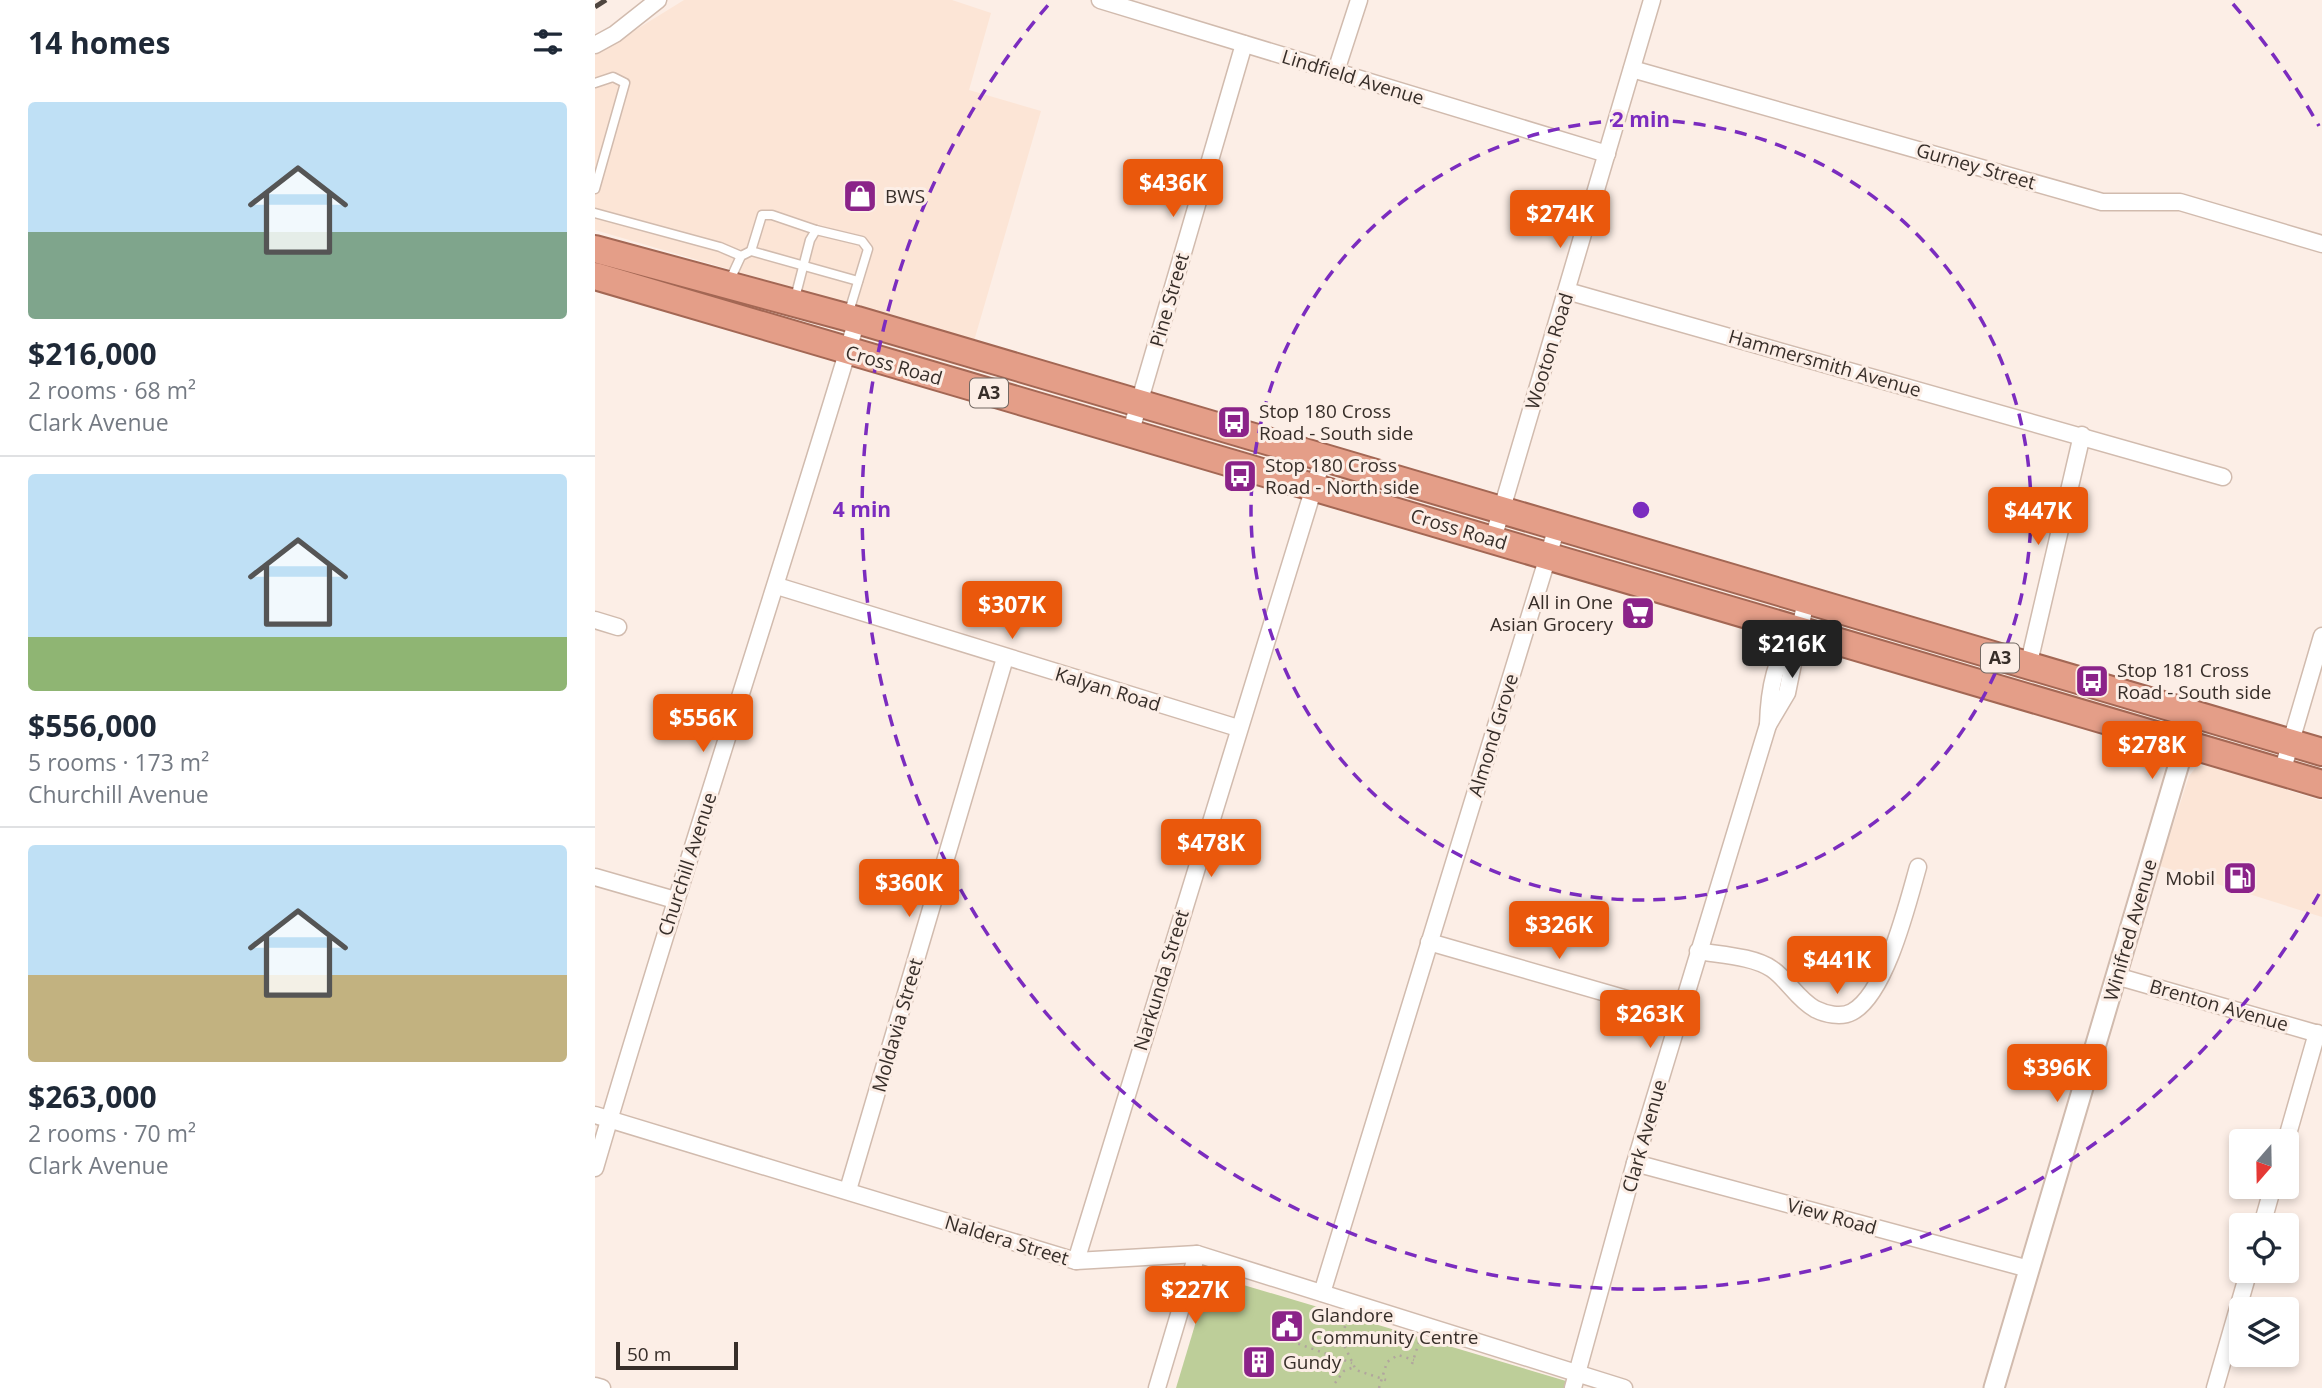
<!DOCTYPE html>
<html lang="en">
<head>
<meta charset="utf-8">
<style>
  :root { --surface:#fff; --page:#f6f6f7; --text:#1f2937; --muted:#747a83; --line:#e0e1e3; --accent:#ea580c }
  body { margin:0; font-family:"Open Sans",sans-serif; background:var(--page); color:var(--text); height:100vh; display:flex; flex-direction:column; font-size:26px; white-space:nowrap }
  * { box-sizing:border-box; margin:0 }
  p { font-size:23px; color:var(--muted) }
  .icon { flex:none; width:38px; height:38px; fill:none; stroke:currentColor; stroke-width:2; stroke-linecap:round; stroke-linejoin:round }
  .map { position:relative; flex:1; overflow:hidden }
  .drawer { display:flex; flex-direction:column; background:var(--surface); width:595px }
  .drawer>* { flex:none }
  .needle { width:46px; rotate:200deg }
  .buttons { position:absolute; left:1634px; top:1129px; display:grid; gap:14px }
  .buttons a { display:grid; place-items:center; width:70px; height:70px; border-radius:7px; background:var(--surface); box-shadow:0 4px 10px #0003; font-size:35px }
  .scale { position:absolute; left:21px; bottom:18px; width:122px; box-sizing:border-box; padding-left:7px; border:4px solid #372e29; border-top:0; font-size:19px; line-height:24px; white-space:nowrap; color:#372e29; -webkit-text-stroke:5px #fceee6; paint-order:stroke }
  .price { position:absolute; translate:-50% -60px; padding:0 16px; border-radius:7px; background:var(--accent); color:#fff; font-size:23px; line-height:46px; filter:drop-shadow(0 2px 4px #0008) }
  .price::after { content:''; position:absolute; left:50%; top:42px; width:21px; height:16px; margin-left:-10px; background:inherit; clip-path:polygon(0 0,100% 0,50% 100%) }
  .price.selected { background:#222; color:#fff }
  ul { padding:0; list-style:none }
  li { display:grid; align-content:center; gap:14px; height:371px; padding:0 28px }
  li+li { border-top:2px solid var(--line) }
  li span { display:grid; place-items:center; height:217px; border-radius:7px; color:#555 }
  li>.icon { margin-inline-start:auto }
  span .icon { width:126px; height:126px; fill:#fffc; stroke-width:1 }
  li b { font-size:30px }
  h2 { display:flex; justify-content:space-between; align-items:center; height:84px; padding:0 28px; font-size:30px }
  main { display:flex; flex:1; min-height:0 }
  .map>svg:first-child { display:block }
  .built { fill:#fce5d6 }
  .green { fill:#bdce99 }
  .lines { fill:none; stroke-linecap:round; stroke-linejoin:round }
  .service-casing { stroke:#d1bbae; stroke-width:11 }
  .minor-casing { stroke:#d1bbae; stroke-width:19 }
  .tertiary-casing { stroke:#d1bbae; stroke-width:23 }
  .trunk-casing { stroke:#a36754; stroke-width:30 }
  .path { stroke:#b1a59e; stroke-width:2.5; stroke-dasharray:2 5; stroke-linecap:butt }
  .service { stroke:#fff; stroke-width:8 }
  .minor { stroke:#fff; stroke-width:16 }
  .tertiary { stroke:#fff; stroke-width:19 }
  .trunk { stroke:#e49e88; stroke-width:26 }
  .rail { stroke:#4f4640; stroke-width:5; stroke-dasharray:14 7; stroke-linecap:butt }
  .ring { fill:none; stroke:#7b2cbf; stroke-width:3.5; stroke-dasharray:12 9 }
  .labels { text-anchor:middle; stroke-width:6; stroke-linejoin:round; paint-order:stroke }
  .shield { fill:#fceee6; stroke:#726862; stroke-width:2 }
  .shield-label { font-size:18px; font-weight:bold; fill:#372e29 }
  .street-label { font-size:19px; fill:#372e29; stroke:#fceee6 }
  .poi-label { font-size:19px; fill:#372e29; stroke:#fceee6; text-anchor:start }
  .centre { fill:#7b2cbf; stroke:#fceee6; stroke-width:3.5 }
  .ring-label { font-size:21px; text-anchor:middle; font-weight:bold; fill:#7b2cbf; stroke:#fceee6; stroke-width:6; stroke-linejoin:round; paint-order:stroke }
</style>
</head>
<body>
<main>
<section class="drawer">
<h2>14 homes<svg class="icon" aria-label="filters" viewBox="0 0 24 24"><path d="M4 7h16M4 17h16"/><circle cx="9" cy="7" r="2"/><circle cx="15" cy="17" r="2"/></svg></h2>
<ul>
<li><span style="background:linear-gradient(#bfe0f5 60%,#7fa58c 0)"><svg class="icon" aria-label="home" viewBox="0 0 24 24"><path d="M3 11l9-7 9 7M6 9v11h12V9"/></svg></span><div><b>$216,000</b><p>2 rooms · 68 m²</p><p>Clark Avenue</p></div></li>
<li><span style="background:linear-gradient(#bfe0f5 75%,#8fb573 0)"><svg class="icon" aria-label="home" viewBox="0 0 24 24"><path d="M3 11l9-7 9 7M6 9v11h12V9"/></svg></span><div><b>$556,000</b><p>5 rooms · 173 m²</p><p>Churchill Avenue</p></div></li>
<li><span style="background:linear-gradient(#bfe0f5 60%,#c2b280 0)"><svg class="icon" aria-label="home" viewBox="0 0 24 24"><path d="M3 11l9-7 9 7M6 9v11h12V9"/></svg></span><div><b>$263,000</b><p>2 rooms · 70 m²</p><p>Clark Avenue</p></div></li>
</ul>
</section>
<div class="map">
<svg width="1727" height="1388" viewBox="0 0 1727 1388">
  <rect width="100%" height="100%" fill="#fceee6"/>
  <g class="built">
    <polygon points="89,0 357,0 396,13 374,90 446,111 379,341 0,230 0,55"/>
    <polygon points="1614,765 1727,801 1727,917 1565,866 1594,776 1601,767"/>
  </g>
  <polygon class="green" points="615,1275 971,1381 969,1388 581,1388"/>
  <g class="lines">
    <g class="service-casing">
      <g id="service">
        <polyline points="0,83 18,77 30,83 0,189"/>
        <polyline points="0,213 125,247 146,256"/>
        <polyline points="156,251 167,215 177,215 221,230"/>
        <polyline points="134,282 146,256 156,251 263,281"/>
        <polyline points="200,298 215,240 221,230 267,241 273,249 253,315"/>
      </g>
    </g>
    <g class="minor-casing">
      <g id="minor">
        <polyline points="505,0 1012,154"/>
        <polyline points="0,45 20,34 63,0"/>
        <polyline points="1037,69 1507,202 1585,202 1727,244"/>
        <polyline points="741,71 764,0"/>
        <polyline points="972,291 1628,477"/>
        <polyline points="535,434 649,44"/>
        <polyline points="898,539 1057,0"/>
        <polyline points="182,586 643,728"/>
        <polyline points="0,620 23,627"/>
        <polyline points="1433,667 1487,435"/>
        <polyline points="1173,725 1192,693 1211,600"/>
        <polyline points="1687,772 1727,636"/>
        <polyline points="0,877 80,900"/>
        <polyline points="834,942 1084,1014"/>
        <path d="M1103,951C1125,955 1158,956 1177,969C1193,980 1202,999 1220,1009C1230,1014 1246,1018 1257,1012C1291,994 1313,902 1323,867"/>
        <polyline points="1521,976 1727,1035"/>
        <polyline points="0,1115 481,1261 602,1254 1029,1388"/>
        <polyline points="1691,1141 1722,1033"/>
        <polyline points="1040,1163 1434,1269"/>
        <path d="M0,1168C83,884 177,603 262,320"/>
        <polyline points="253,1190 410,658"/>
        <polyline points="1667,1225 1678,1186"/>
        <polyline points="481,1261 728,458"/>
        <polyline points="727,1293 962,527"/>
        <polyline points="0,1386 7,1388"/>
        <polyline points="562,1388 602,1254"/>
        <path d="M978,1388L1040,1163L1173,725C1174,689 1180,656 1203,629"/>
        <polyline points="1620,1388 1654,1270"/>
      </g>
    </g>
    <g class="tertiary-casing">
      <polyline id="tertiary" points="1399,1388 1599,713"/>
    </g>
    <g class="trunk-casing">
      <g id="trunk">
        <polyline points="0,249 262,320 1727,752"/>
        <polyline points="0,276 1727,784"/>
      </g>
    </g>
    <g class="path">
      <polyline points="750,1326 748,1343 761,1370 791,1380"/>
      <polyline points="690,1339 757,1363"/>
      <polyline points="817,1364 825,1339"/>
      <polyline points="740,1383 749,1371 759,1367"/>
      <polyline points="784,1388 792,1362 803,1355 819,1360"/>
    </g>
    <use href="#service" class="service"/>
    <use href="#minor" class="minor"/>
    <use href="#tertiary" class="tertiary"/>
    <use href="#trunk" class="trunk"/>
    <polyline class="rail" points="0,7 11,0"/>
  </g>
  <g class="ring">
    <circle cx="1046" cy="510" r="390"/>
    <path d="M1724 894A779 779 0 1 1 454 4M1638 4A779 779 0 0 1 1724 126"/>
  </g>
  <defs>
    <g id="shop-square" transform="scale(1.75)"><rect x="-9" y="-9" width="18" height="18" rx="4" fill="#8b2389" stroke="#fceee6"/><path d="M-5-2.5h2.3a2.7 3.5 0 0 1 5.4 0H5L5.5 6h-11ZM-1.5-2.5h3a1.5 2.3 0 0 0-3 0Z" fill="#fff"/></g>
    <g id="bus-square" transform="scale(1.75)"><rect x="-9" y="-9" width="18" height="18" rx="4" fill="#8b2389" stroke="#fceee6"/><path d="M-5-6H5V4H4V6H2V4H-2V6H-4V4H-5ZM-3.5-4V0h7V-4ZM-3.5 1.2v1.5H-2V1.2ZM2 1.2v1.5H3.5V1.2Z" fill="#fff"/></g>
    <g id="supermarket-square" transform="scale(1.75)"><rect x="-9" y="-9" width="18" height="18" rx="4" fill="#8b2389" stroke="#fceee6"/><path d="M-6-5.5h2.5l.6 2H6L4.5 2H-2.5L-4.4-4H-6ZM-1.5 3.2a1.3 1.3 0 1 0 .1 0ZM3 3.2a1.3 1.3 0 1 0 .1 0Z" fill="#fff"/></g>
    <g id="fuel-square" transform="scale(1.75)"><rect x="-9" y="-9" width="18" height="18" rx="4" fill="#8b2389" stroke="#fceee6"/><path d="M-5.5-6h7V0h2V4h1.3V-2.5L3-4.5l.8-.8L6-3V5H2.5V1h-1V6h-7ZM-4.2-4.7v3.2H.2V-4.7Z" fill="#fff"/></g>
    <g id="civic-square" transform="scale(1.75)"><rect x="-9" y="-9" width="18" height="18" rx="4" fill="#8b2389" stroke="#fceee6"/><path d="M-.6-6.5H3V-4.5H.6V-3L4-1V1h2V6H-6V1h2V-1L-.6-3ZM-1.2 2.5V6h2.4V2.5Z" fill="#fff"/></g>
    <g id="building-square" transform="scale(1.75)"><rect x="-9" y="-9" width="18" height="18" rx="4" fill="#8b2389" stroke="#fceee6"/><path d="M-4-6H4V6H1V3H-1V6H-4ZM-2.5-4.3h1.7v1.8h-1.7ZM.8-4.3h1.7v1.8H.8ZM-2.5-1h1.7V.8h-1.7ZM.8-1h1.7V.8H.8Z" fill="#fff"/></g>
  </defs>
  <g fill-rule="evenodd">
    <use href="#shop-square" x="265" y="196"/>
    <use href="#bus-square" x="639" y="422"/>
    <use href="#bus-square" x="645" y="476"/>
    <use href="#supermarket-square" x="1043" y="613"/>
    <use href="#bus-square" x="1497" y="681"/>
    <use href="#fuel-square" x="1645" y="878"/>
    <use href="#civic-square" x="692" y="1326"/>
    <use href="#building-square" x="664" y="1362"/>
  </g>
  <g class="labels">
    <g class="shield">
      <rect x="375" y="378.5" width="38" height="29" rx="5"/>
      <rect x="1386" y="643.5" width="38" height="29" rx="5"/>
    </g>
    <g class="shield-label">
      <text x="394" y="399">A3</text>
      <text x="1405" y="664">A3</text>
    </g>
    <g class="street-label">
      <text transform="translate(758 77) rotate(17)" y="7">Lindfield Avenue</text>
      <text transform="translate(1381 166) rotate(16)" y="7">Gurney Street</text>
      <text transform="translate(574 300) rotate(-74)" y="7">Pine Street</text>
      <text transform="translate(954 351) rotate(-73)" y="7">Wooton Road</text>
      <text transform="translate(1230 363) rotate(16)" y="7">Hammersmith Avenue</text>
      <text transform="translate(299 365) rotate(16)" y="7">Cross Road</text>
      <text transform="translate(864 529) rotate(17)" y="7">Cross Road</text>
      <text transform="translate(513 689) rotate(17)" y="7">Kalyan Road</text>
      <text transform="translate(898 735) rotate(-73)" y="7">Almond Grove</text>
      <text transform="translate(92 864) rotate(-72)" y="7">Churchill Avenue</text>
      <text transform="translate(1535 930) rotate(-74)" y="7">Winifred Avenue</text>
      <text transform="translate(566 980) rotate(-73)" y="7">Narkunda Street</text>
      <text transform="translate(1624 1005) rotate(16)" y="7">Brenton Avenue</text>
      <text transform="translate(302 1025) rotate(-74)" y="7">Moldavia Street</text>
      <text transform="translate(1049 1136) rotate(-74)" y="7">Clark Avenue</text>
      <text transform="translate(1237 1216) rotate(15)" y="7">View Road</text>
      <text transform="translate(412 1240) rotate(17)" y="7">Naldera Street</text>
    </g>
    <g class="poi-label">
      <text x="290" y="203">BWS</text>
      <text x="664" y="418">Stop 180 Cross<tspan x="664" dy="22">Road - South side</tspan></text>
      <text x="670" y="472">Stop 180 Cross<tspan x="670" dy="22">Road - North side</tspan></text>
      <text x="1018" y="609" text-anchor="end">All in One<tspan x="1018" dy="22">Asian Grocery</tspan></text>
      <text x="1522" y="677">Stop 181 Cross<tspan x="1522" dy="22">Road - South side</tspan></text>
      <text x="1620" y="885" text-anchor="end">Mobil</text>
      <text x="716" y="1322">Glandore<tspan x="716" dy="22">Community Centre</tspan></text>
      <text x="688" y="1369">Gundy</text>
    </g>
  </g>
  <circle cx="1046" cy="510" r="10" class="centre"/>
  <g class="ring-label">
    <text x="1046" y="127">2 min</text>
    <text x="267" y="517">4 min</text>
  </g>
</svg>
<div class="buttons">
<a><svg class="needle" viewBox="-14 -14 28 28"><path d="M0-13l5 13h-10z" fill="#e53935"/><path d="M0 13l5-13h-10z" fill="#747a83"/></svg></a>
<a><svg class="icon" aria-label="locate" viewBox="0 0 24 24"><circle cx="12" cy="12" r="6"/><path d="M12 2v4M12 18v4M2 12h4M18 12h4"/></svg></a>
<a><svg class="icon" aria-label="layers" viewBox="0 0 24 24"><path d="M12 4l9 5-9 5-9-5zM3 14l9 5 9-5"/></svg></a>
</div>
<div class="scale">50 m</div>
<b class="price" style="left:578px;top:219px">$436K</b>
<b class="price" style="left:965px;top:250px">$274K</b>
<b class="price" style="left:1443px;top:547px">$447K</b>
<b class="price" style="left:417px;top:641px">$307K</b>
<b class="price selected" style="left:1197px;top:680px">$216K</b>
<b class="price" style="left:108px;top:754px">$556K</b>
<b class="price" style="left:1557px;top:781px">$278K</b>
<b class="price" style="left:616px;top:879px">$478K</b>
<b class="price" style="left:314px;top:919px">$360K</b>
<b class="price" style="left:964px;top:961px">$326K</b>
<b class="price" style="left:1242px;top:996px">$441K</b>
<b class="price" style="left:1055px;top:1050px">$263K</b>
<b class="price" style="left:1462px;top:1104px">$396K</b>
<b class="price" style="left:600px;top:1326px">$227K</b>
</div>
</main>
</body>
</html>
